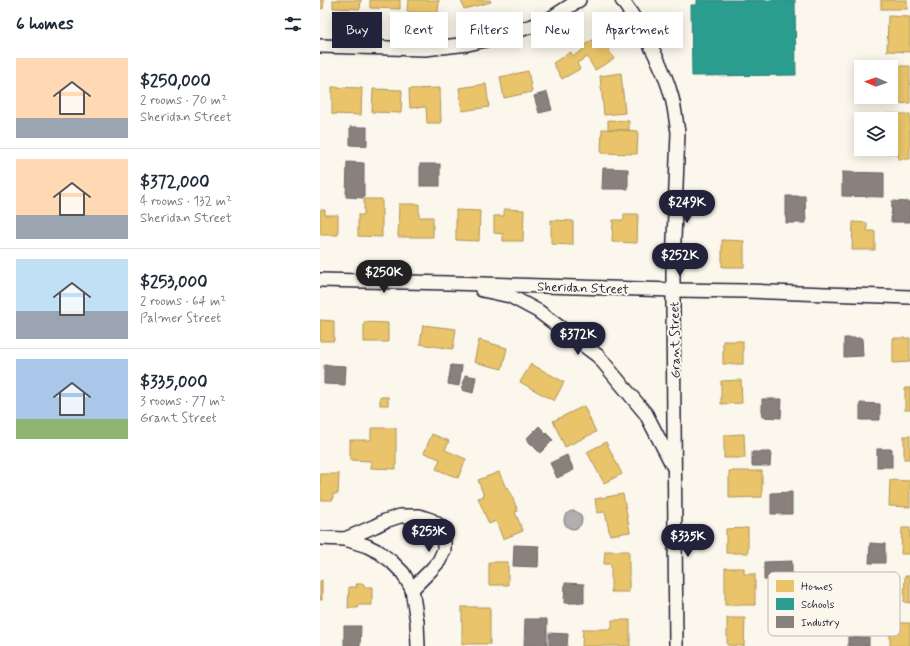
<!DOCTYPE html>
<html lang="en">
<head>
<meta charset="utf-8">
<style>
  :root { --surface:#fff; --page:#f6f6f7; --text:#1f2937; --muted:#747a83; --line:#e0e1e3; --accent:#22223b }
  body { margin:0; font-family:Mynerve,sans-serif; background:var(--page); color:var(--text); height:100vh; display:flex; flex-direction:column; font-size:15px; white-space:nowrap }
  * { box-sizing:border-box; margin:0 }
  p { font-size:13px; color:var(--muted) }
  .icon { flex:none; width:22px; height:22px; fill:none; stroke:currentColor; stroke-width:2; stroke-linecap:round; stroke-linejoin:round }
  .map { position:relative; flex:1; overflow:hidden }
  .details { display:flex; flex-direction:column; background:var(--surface); width:320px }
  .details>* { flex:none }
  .hud { position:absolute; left:12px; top:12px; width:380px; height:36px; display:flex; gap:8px }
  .needle { width:26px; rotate:272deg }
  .buttons { position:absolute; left:534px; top:60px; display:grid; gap:8px }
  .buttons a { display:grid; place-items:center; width:44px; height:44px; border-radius:0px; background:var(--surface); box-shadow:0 2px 10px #0003; font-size:20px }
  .price { position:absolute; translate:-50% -34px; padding:0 9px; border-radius:14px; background:var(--accent); color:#fff; font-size:13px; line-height:26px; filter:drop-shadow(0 1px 2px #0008) }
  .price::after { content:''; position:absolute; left:50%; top:24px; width:12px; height:9px; margin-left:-6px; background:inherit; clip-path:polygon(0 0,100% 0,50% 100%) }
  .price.current { background:#222; color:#fff }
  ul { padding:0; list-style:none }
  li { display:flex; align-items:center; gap:12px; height:100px; padding:0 16px }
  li+li { border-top:1px solid var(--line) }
  li span { display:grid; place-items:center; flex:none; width:112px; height:80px; border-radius:0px; color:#555 }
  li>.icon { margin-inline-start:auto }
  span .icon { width:48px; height:48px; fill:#fffc; stroke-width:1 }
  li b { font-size:17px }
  h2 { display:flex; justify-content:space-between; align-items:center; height:48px; padding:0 16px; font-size:17px }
  .tag { padding:0 14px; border-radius:0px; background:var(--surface); box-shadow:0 2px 10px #0003; font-size:14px; line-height:36px }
  .tag.current { background:var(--accent); color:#fff }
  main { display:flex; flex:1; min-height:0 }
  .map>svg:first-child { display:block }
  .water { fill:#b1aeb0; stroke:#787681 }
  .homes { fill:#e9c46a; stroke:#ad935c }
  .schools { fill:#2a9d8f; stroke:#287876 }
  .industry { fill:#8a817c; stroke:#6b6468 }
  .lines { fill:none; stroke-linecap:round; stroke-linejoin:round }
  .street-casing { stroke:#22223b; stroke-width:16 }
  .street { stroke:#fbf7ec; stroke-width:13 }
  .labels { text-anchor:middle; stroke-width:4; stroke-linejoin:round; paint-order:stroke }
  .street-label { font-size:13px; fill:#22223b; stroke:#fbf7ec }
  .key { fill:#fbf7ec; stroke:#bab7b7; stroke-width:1 }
  .key-label { font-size:11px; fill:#22223b }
</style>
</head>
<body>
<main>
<section class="details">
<h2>6 homes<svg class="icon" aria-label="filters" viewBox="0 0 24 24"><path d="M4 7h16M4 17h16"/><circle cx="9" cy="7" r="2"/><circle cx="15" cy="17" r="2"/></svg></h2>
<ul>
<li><span style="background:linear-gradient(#ffd9b3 75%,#9aa5b1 0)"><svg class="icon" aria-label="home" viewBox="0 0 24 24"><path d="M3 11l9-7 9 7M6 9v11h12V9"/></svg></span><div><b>$250,000</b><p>2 rooms · 70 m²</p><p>Sheridan Street</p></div></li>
<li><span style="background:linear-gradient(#ffd9b3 70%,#9aa5b1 0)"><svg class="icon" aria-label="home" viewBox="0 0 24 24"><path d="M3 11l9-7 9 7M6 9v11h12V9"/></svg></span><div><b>$372,000</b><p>4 rooms · 132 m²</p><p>Sheridan Street</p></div></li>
<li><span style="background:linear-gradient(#bfe0f5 65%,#9aa5b1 0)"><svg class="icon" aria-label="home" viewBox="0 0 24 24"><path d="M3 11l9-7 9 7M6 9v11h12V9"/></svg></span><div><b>$253,000</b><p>2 rooms · 64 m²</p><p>Palmer Street</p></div></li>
<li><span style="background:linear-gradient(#a9c7e8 75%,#8fb573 0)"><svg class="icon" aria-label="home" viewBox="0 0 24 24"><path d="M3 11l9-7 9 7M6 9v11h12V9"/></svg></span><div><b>$335,000</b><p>3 rooms · 77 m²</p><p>Grant Street</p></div></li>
</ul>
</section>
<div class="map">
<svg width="590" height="646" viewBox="0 0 590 646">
  <rect width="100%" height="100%" fill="#fbf7ec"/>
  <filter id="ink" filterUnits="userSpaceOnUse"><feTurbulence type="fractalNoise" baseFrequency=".025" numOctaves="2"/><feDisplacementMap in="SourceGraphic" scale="8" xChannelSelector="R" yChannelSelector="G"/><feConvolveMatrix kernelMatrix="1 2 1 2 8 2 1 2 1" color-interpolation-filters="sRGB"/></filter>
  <g filter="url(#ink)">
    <circle class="water" cx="253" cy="520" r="9"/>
    <g class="homes">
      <polygon points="0,0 4,0 3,9 0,8"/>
      <polygon points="13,0 41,0 40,9 13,8"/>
      <polygon points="50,0 80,0 80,9 50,8"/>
      <polygon points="88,0 119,0 118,13 87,12"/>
      <polygon points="141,0 170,0 171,2 144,9"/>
      <rect x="561" y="0" width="26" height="9"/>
      <polygon points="568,16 590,17 590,52 567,51"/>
      <polygon points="280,35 294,59 275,70 267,57 257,63 260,69 242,79 233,63 251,52 253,56 263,50 261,47"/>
      <polygon points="573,66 590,66 590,103 574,104"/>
      <polygon points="208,71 212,92 184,98 180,77"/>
      <polygon points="301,73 305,113 284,115 280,76"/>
      <polygon points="166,84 169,107 142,111 139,88"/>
      <polygon points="12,87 42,88 41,115 12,114"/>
      <polygon points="120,88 121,123 107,123 106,107 90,108 89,89"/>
      <polygon points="53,89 82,90 81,113 52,112"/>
      <polygon points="566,114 590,114 590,159 578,159 578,153 560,153 560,149 571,149 571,119 566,119"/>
      <polygon points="288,120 309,121 309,130 288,130"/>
      <polygon points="282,129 318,131 317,154 281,153"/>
      <polygon points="44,199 62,199 62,237 38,236 38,215 44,215"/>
      <polygon points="79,204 99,204 99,217 113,217 113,237 78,237"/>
      <polygon points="184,209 204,210 203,241 183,241 183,234 174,233 174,216 184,216"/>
      <polygon points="0,210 5,210 5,215 18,215 18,235 0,235"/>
      <polygon points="136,210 160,211 159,241 136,240"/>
      <polygon points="304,214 318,214 317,243 292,242 293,220 304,220"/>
      <polygon points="231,220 253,221 253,245 231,244"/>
      <polygon points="533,222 547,223 547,231 555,231 555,250 532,250"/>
      <polygon points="402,240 424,241 424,267 402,267"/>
      <polygon points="0,320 14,321 14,341 0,341"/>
      <polygon points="44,322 68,323 68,342 44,342"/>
      <polygon points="103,325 136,329 133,349 100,344"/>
      <polygon points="573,338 590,338 590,362 573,363"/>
      <polygon points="159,340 187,348 182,369 154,362"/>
      <rect x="403" y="341" width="20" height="23"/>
      <polygon points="211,364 244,382 234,401 200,382"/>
      <polygon points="421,380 422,403 401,404 401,381"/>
      <rect x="585" y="388" width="5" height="22"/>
      <rect x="60" y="397" width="8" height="8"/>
      <polygon points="264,406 276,432 245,447 233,421"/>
      <polygon points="51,428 76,428 76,469 51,468 51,461 30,460 30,440 51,440"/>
      <polygon points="112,434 129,441 125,450 146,459 138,478 116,469 120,459 104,453"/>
      <polygon points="424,434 425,458 404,458 404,435"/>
      <rect x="584" y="436" width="6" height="23"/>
      <polygon points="286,442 302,474 284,483 267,452"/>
      <polygon points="409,471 442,471 442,497 409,498"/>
      <polygon points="179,472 186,488 188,487 198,511 195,512 203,531 183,539 176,521 169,524 158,498 164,496 158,480"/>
      <polygon points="0,474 19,474 18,494 13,494 13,500 0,500"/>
      <polygon points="570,480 590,481 590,507 569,506"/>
      <polygon points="303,494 310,532 290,535 285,512 277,513 275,499"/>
      <polygon points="428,528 428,553 406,553 406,529"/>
      <polygon points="582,528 590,528 590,554 581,554"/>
      <polygon points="285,551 309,551 309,592 291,592 291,564 284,564"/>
      <rect x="169" y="562" width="19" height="23"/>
      <polygon points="405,568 424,568 424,574 435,574 435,605 405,605"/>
      <polygon points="585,576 590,576 590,603 584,602"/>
      <polygon points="2,580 2,600 0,600 0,581"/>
      <polygon points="36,584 44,584 44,587 52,587 52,605 39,605 38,608 28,608 29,587 37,587"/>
      <rect x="142" y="607" width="28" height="37"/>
      <polygon points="407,618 425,618 424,646 407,645"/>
      <polygon points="292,620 310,620 310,646 262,646 263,629 292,629"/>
      <rect x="570" y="623" width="20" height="23"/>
    </g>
    <polygon class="schools" points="377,0 475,0 476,75 372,76 371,5 377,5"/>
    <g class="industry">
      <polygon points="227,92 232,110 219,113 214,96"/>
      <polygon points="30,127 47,127 47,146 30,145"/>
      <polygon points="27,162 44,163 44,198 26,197"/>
      <rect x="100" y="164" width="20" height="22"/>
      <polygon points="283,168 308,169 308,189 282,189"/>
      <polygon points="522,172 564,173 564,197 522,196"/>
      <polygon points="466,196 485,196 486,223 466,223"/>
      <polygon points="572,201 590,202 590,222 571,222"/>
      <polygon points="524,338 542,338 543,356 524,357"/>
      <polygon points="4,365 26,366 25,385 4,384"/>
      <polygon points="131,365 142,366 139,386 128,384"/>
      <polygon points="145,375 156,377 153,393 142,390"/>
      <polygon points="442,399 462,399 461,418 442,417"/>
      <polygon points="540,403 560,404 560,420 540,420"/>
      <polygon points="219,426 233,440 220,453 206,439"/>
      <rect x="557" y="449" width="15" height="18"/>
      <polygon points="432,452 451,452 450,466 432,466"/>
      <polygon points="247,455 254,470 237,478 230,463"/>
      <polygon points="472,492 472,514 451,514 451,493"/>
      <polygon points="550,543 565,544 565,563 549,563"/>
      <polygon points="194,545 219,546 218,567 193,566"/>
      <polygon points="472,561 472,580 444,580 444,562"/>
      <polygon points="245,583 264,584 264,603 244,603"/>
      <polygon points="205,619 227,619 227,646 204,646"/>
      <polygon points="24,626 41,626 40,646 24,646"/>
      <polygon points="229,633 248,634 247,646 229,646"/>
      <rect x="528" y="637" width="21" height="9"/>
    </g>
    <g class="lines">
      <g class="street-casing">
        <g id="street">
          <path d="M302,0C323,30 343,63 352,98C355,110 356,121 358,132L353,267V308L356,646"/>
          <polyline points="0,46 105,49 148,44 171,39 225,22 259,0"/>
          <polyline points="0,280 129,283 353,290 426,291 590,297"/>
          <polyline points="162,290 190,296 218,311 278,356 326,414 353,466"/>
          <polyline points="0,538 25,539 47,546 59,552 72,562 83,573 92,589"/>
          <polyline points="25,539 55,526 65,521 80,516 99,516 111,520 120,526 124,539 124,550 119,561 111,570 92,589 97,622 98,646"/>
        </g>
      </g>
      <use href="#street" class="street"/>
    </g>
  </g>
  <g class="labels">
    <g class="street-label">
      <text transform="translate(263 287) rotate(2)" y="5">Sheridan Street</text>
      <text transform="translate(354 340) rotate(-91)" y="5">Grant Street</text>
    </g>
  </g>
  <rect x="448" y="572" width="132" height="64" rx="6" class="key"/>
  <rect x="456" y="580" width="18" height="12" fill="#e9c46a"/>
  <rect x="456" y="598" width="18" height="12" fill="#2a9d8f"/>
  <rect x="456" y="616" width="18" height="12" fill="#8a817c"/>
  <g class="key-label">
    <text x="481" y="590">Homes</text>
    <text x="481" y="608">Schools</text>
    <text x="481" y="626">Industry</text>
  </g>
</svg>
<div class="buttons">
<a><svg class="needle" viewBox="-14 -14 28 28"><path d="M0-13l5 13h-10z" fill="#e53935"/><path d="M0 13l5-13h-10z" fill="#747a83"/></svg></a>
<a><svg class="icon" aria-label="layers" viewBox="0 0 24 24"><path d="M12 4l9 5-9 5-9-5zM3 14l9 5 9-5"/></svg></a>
</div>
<b class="price" style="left:367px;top:224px">$249K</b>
<b class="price" style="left:360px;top:277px">$252K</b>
<b class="price current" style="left:64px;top:294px">$250K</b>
<b class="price" style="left:258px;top:356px">$372K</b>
<b class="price" style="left:109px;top:553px">$253K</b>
<b class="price" style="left:368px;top:558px">$335K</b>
<div class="hud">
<a class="tag current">Buy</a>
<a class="tag">Rent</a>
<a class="tag">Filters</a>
<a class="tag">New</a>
<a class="tag">Apartment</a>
</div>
</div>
</main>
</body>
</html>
